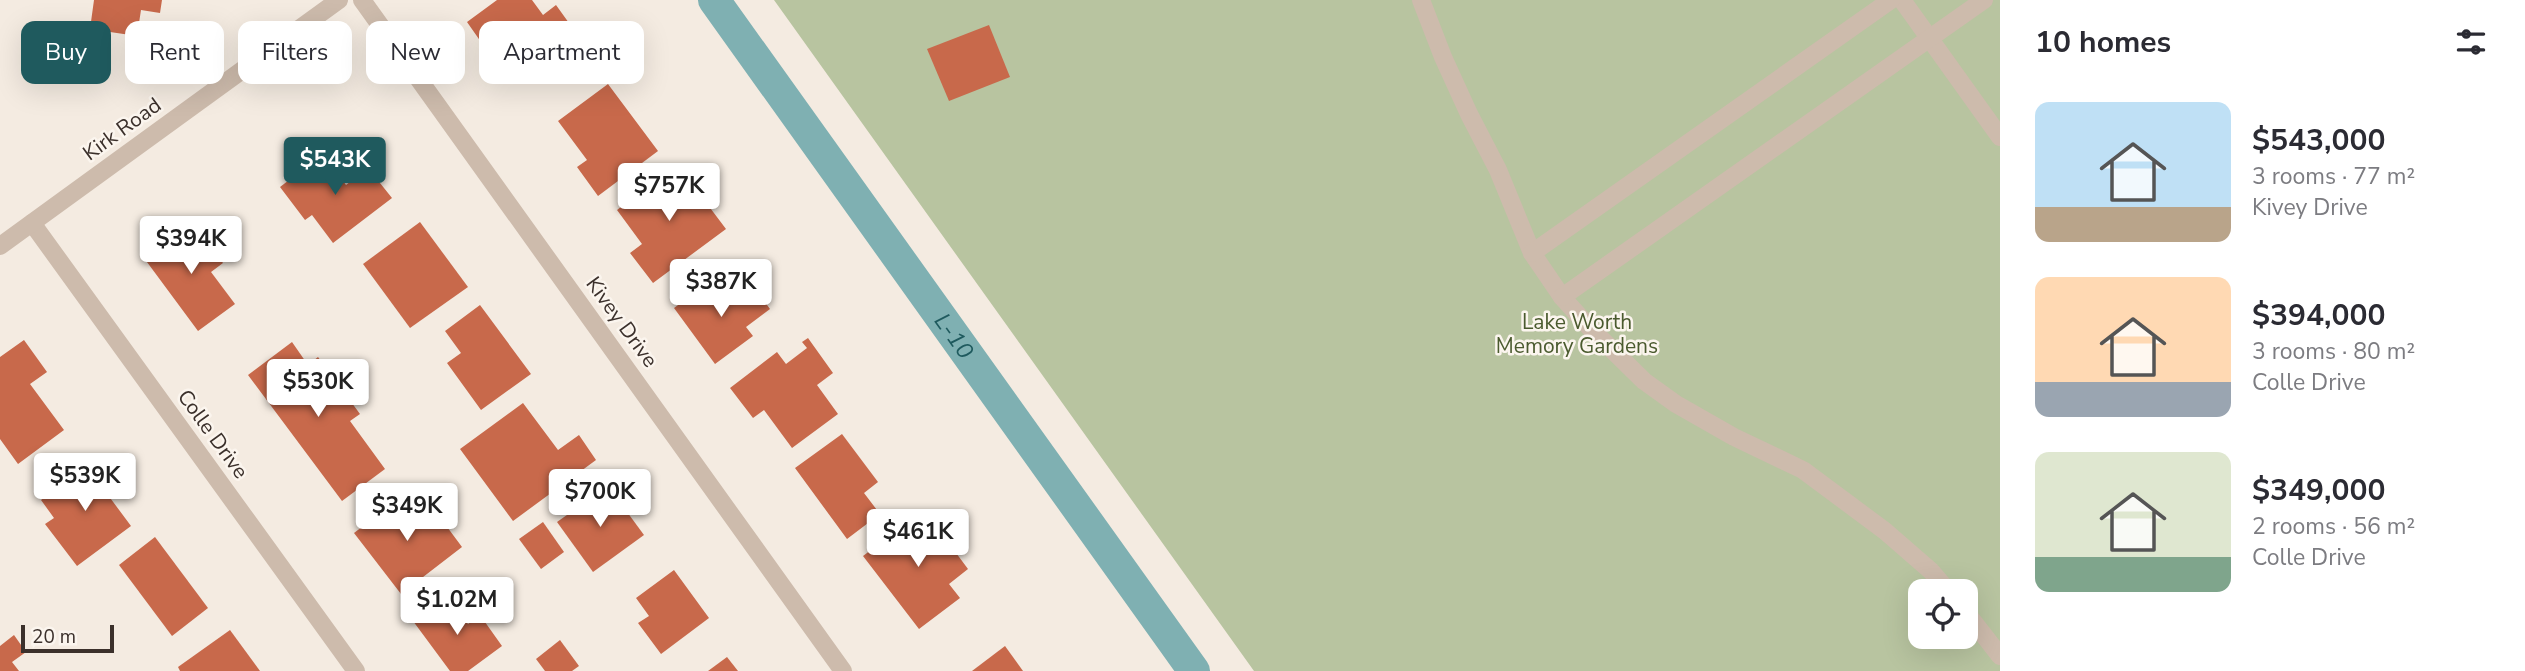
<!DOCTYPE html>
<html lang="en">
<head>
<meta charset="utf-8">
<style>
  :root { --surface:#fff; --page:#f7f7f7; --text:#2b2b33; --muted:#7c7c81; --accent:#1f5a5e }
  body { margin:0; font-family:"Nunito Sans",sans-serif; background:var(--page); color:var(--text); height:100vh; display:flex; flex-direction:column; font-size:26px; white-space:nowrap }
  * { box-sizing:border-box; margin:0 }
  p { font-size:23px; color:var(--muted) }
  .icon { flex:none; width:38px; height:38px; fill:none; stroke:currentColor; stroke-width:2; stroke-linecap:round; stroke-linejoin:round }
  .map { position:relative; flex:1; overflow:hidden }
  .drawer { display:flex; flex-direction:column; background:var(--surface); width:525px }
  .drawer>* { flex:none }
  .banner { position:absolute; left:21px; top:21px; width:665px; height:63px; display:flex; gap:14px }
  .buttons { position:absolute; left:1908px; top:579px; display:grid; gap:14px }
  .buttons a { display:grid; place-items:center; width:70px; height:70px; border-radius:14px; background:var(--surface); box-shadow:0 7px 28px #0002; font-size:35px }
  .scale { position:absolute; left:21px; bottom:18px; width:93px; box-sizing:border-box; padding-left:7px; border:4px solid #3b302b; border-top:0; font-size:19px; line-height:24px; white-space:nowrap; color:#3b302b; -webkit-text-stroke:5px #fbf5ee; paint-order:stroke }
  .price { position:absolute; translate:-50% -60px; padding:0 16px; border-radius:7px; background:#fff; color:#222; font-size:23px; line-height:46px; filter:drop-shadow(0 2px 4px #0008) }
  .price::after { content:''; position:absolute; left:50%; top:42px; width:21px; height:16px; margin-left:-10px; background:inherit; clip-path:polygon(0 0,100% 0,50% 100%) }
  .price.on { background:var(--accent); color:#fff }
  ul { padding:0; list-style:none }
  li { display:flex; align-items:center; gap:21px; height:175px; padding:0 35px }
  li span { display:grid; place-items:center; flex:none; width:196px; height:140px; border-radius:14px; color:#555 }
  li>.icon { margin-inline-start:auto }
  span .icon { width:84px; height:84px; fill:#fffc; stroke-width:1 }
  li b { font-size:30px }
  h2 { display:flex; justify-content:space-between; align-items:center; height:84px; padding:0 35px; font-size:30px }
  .chip { padding:0 24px; border-radius:14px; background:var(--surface); box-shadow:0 7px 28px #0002; font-size:24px; line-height:63px }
  .chip.on { background:var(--accent); color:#fff }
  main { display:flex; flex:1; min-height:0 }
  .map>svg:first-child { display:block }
  .green { fill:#b8c4a0; fill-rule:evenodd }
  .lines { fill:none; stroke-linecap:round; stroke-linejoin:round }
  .canal { stroke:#7fb0b2; stroke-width:32 }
  .building { fill:#c8694b }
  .minor { stroke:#cdbbac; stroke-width:18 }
  .labels { text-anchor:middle; stroke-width:5; stroke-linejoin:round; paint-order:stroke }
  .street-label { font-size:21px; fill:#3b302b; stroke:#fbf5ee }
  .park-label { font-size:21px; fill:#4a5a2e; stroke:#fbf5ee }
  .water-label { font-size:23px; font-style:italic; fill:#1f5a5e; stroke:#fbf5ee }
</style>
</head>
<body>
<main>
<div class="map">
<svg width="2000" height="671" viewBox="0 0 2000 671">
  <rect width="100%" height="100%" fill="#f4ebe1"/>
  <path class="green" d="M774,0H2000V671H1254ZM1920,592H1965V637H1920Z"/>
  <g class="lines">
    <path class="canal" id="s1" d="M714,0L1194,671"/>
  </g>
  <g class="building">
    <polygon points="94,0 162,0 160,13 141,10 137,36 90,29"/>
    <polygon points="497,0 532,0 543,15 556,5 574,30 524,68 504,40 488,52 467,22"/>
    <polygon points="989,25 1010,77 949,101 927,49"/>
    <polygon points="608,84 658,151 598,196 577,167 587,160 558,121"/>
    <polygon points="323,154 346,185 368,168 392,198 333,243 312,215 305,220 280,187"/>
    <polygon points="677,164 726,229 653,283 630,253 642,244 617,210"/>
    <polygon points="420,222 468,287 410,328 363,264"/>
    <polygon points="193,223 223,263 211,272 235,304 198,331 144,258"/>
    <polygon points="712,280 730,305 754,287 770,309 746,327 753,336 715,364 674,308"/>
    <polygon points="480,305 531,374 481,410 447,363 461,353 445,331"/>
    <polygon points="808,338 833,373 817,385 838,414 792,448 764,410 753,418 730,388 777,352 786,364 807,348 802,342"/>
    <polygon points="24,340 47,372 30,384 64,430 18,464 0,439 0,357"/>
    <polygon points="292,342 308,365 318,357 360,414 350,421 385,469 342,501 248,375"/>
    <polygon points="523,403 558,450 579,435 596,460 513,521 460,449"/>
    <polygon points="842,434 878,482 864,493 880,514 847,539 795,468"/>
    <polygon points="99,457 117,481 105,491 131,526 77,566 45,524 54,518 41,500"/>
    <polygon points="608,486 644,535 593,572 557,522"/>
    <polygon points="404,495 420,517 433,508 462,547 401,594 354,533"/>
    <polygon points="924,510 968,569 949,584 960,598 919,629 863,556"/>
    <polygon points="543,522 564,552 541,569 519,539"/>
    <polygon points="155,537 208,608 172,636 119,565"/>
    <polygon points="674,570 709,618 661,654 638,623 649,616 636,598"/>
    <polygon points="447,596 468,624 480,615 502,646 468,671 450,671 413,621"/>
    <polygon points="230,630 260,671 180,671 178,667"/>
    <polygon points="14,635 26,652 12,662 19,671 0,671 0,646"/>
    <polygon points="560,640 579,666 572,671 545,671 536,659"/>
    <polygon points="1005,646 1023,671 972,671"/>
    <polygon points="727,657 738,671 708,671"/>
  </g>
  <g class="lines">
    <g class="minor">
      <polyline points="362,0 843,671"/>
      <polyline points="1421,0 1443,57 1469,114 1498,170 1532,253 1562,297 1589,327 1644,381 1676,404 1734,437 1803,470 1885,531 1931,571 1949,592"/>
      <polyline points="1902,0 2000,137"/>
      <polyline points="32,223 356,671"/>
      <polyline points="0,246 339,0"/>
      <polyline points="1532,253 1891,0"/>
      <polyline points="1562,297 1984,0"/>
      <polyline points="1965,611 2000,656"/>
    </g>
  </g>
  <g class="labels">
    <g class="street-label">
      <text transform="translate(122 129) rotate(-36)" y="7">Kirk Road</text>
      <text transform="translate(622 322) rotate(54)" y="7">Kivey Drive</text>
      <text transform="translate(213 434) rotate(54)" y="7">Colle Drive</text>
    </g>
    <g class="park-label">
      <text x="1577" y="329">Lake Worth<tspan x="1577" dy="24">Memory Gardens</tspan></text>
    </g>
    <g class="water-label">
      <text dy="8" stroke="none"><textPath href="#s1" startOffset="413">L-10</textPath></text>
    </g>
  </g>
</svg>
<div class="buttons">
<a><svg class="icon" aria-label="locate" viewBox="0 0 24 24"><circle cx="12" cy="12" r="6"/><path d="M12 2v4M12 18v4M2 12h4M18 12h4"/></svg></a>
</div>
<div class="scale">20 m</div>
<b class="price on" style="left:335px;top:197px">$543K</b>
<b class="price" style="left:669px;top:223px">$757K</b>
<b class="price" style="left:191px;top:276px">$394K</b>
<b class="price" style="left:721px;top:319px">$387K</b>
<b class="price" style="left:318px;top:419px">$530K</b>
<b class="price" style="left:85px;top:513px">$539K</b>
<b class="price" style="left:600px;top:529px">$700K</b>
<b class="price" style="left:407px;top:543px">$349K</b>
<b class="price" style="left:918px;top:569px">$461K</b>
<b class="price" style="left:457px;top:637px">$1.02M</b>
<div class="banner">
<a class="chip on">Buy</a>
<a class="chip">Rent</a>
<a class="chip">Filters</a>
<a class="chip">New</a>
<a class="chip">Apartment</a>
</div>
</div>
<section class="drawer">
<h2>10 homes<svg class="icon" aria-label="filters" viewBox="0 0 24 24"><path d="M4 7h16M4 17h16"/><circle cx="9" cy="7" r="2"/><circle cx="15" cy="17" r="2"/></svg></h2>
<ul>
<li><span style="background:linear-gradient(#bfe0f5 75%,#b9a48a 0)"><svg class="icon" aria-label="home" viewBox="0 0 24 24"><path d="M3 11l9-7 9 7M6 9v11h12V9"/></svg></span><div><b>$543,000</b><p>3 rooms · 77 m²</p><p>Kivey Drive</p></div></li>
<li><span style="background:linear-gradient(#ffd9b3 75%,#9aa5b1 0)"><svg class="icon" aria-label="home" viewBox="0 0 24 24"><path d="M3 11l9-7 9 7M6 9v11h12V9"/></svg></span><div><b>$394,000</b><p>3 rooms · 80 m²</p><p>Colle Drive</p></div></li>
<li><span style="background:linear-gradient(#dfe7d0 75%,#7fa58c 0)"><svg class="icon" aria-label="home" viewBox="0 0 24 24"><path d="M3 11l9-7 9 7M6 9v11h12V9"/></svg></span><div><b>$349,000</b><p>2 rooms · 56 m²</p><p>Colle Drive</p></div></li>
</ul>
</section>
</main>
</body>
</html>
